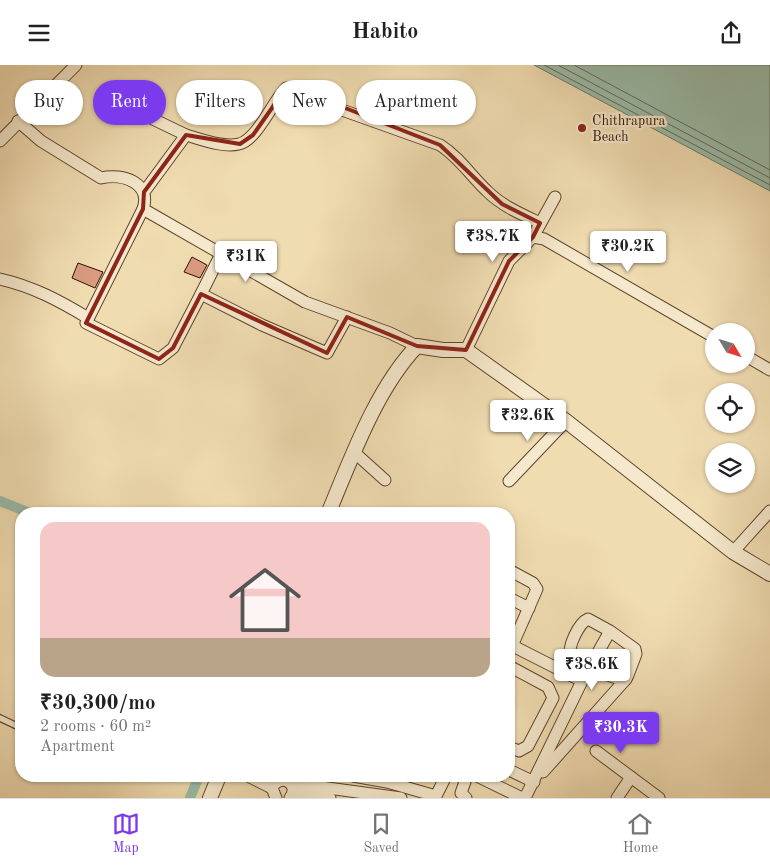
<!DOCTYPE html>
<html lang="en">
<head>
<meta charset="utf-8">
<style>
  :root { --surface:#fff; --page:#f6f6f6; --text:#202124; --muted:#757577; --line:#e0e0e0; --accent:#7c3aed }
  body { margin:0; font-family:"Old Standard TT",serif; background:var(--page); color:var(--text); height:100vh; display:flex; flex-direction:column; font-size:19px; white-space:nowrap }
  * { box-sizing:border-box; margin:0 }
  p { font-size:16px; color:var(--muted) }
  .icon { flex:none; width:28px; height:28px; fill:none; stroke:currentColor; stroke-width:2; stroke-linecap:round; stroke-linejoin:round }
  .map { position:relative; flex:1; overflow:hidden }
  .details { position:absolute; left:15px; top:442px; width:500px; height:275px; display:flex; flex-direction:column; background:var(--surface); border-radius:20px; box-shadow:0 1px 4px #0004 }
  .details>* { flex:none }
  .hud { position:absolute; left:15px; top:15px; width:500px; height:45px; display:flex; gap:10px }
  .needle { width:32px; rotate:128deg }
  .buttons { position:absolute; left:705px; top:258px; display:grid; gap:10px }
  .buttons a { display:grid; place-items:center; width:50px; height:50px; border-radius:50%; background:var(--surface); box-shadow:0 1px 4px #0004; font-size:25px }
  .price { position:absolute; translate:-50% -42px; padding:0 11px; border-radius:5px; background:#fff; color:#222; font-size:16px; line-height:32px; filter:drop-shadow(0 1px 2px #0008) }
  .price::after { content:''; position:absolute; left:50%; top:30px; width:15px; height:11px; margin-left:-8px; background:inherit; clip-path:polygon(0 0,100% 0,50% 100%) }
  .price.on { background:var(--accent); color:#fff }
  ul { padding:0; list-style:none }
  li { display:grid; align-content:center; gap:10px; height:265px; padding:0 25px }
  li+li { border-top:1px solid var(--line) }
  li span { display:grid; place-items:center; height:155px; border-radius:15px; color:#555 }
  li>.icon { margin-inline-start:auto }
  span .icon { width:90px; height:90px; fill:#fffc; stroke-width:1 }
  li b { font-size:21px }
  .tag { padding:0 18px; border-radius:22px; background:var(--surface); box-shadow:0 1px 4px #0004; font-size:18px; line-height:45px }
  .tag.on { background:var(--accent); color:#fff }
  header { display:flex; justify-content:space-between; align-items:center; height:65px; padding:0 25px; background:var(--surface); font-size:22px; font-weight:800 }
  .tabs { display:flex; justify-content:space-around; align-items:center; height:70px; border-top:1px solid var(--line); background:var(--surface); font-size:14px; color:var(--muted) }
  .tabs a { display:grid; justify-items:center; gap:2px }
  .tabs .on { color:var(--accent) }
  .map>svg:first-child { display:block }
  .water { fill:#9abca9; stroke:#707865 }
  .lines { fill:none; stroke-linecap:round; stroke-linejoin:round }
  .shore { stroke:#656654; stroke-width:1 }
  .canal { stroke:#9abca9; stroke-width:10 }
  .building { fill:#d99b80; stroke:#301100 }
  .service-casing { stroke:#60442c; stroke-width:8 }
  .minor-casing { stroke:#60442c; stroke-width:13 }
  .tertiary-casing { stroke:#60442c; stroke-width:16 }
  .service { stroke:#f5e8cc; stroke-width:5.5 }
  .minor { stroke:#f5e8cc; stroke-width:11 }
  .tertiary { stroke:#f5e8cc; stroke-width:14 }
  .marked { fill:none; stroke:#8f2418; stroke-width:4; stroke-linejoin:round }
  .poi-dot { fill:#8f2418; stroke:#f5e8cc; stroke-width:2 }
  .labels { text-anchor:middle; stroke-width:4.5; stroke-linejoin:round; paint-order:stroke }
  .poi-label { font-size:14px; fill:#301100; stroke:#f5e8cc; text-anchor:start }
</style>
</head>
<body>
<header><svg class="icon" aria-label="menu" viewBox="0 0 24 24"><path d="M4 6h16M4 12h16M4 18h16"/></svg>Habito<svg class="icon" aria-label="share" viewBox="0 0 24 24"><path d="M12 15V3M7 8l5-5 5 5M5 13v7h14v-7"/></svg></header>
<div class="map">
<svg width="770" height="733" viewBox="0 0 770 733">
  <rect width="100%" height="100%" fill="#f0dcb1"/>
  <filter id="stains"><feTurbulence type="fractalNoise" baseFrequency=".004" numOctaves="4"/><feColorMatrix values="0 0 0 0 .2 0 0 0 0 .09 0 0 0 0 .02 0 0 0 .5 -.17"/></filter>
  <radialGradient id="worn" r=".72"><stop offset=".6" stop-color="#630" stop-opacity="0"/><stop offset="1" stop-color="#630" stop-opacity=".3"/></radialGradient>
  <polygon class="water" points="534,0 770,0 770,126"/>
  <g class="lines">
    <g class="shore">
      <polyline points="544,0 770,120"/>
      <polyline points="558,0 770,113"/>
      <polyline points="574,0 770,105"/>
    </g>
    <g class="canal">
      <polyline points="0,436 32,449"/>
      <polyline points="190,733 199,711"/>
    </g>
  </g>
  <g class="building">
    <polygon points="192,192 207,200 200,213 184,207"/>
    <polygon points="78,198 103,207 95,223 72,213"/>
  </g>
  <g class="lines">
    <g class="service-casing">
      <polyline id="service" points="0,653 21,663"/>
    </g>
    <g class="minor-casing">
      <g id="minor">
        <polyline points="126,41 186,70"/>
        <path d="M18,56L41,76L101,113C123,108 152,118 143,144L305,237L390,268L417,281"/>
        <polyline points="0,76 76,0"/>
        <path d="M144,127L186,70C201,74 223,83 239,79C257,75 273,36 286,23L299,25L342,45L440,80C459,92 471,111 487,126C502,141 521,149 540,158"/>
        <polyline points="143,144 86,258 159,294 173,283 201,229"/>
        <polyline points="533,172 544,174 714,272"/>
        <polyline points="221,189 201,229 262,260 327,288 347,252"/>
        <path d="M0,214C32,221 60,236 88,253"/>
        <polyline points="466,285 509,196 533,172 555,132"/>
        <polyline points="746,291 770,305"/>
        <polyline points="355,388 385,415"/>
        <polyline points="509,416 566,356"/>
        <polyline points="733,487 770,446"/>
        <polyline points="509,505 533,518 537,524 512,581"/>
        <polyline points="509,533 529,543"/>
        <polyline points="509,579 582,616 525,733"/>
        <polyline points="509,601 548,622 553,633 528,681 519,686 509,682"/>
        <path d="M582,616L610,566L588,554C579,558 567,582 571,591C582,596 615,617 626,614L628,610L636,589L635,584L610,566"/>
        <polyline points="596,686 659,733"/>
        <polyline points="509,705 534,717"/>
        <polyline points="543,707 626,614"/>
        <polyline points="248,711 272,723"/>
        <polyline points="353,711 387,717 436,731 446,711"/>
        <polyline points="477,711 522,733"/>
        <polyline points="291,718 401,733"/>
        <polyline points="293,728 330,733"/>
        <path d="M276,733L272,723C280,707 301,719 290,733"/>
        <polyline points="466,733 461,728 467,711"/>
        <polyline points="617,733 631,712"/>
      </g>
    </g>
    <g class="tertiary-casing">
      <g id="tertiary">
        <path d="M328,449C351,394 376,324 417,281L443,285H466L566,356L733,487L770,509"/>
        <polyline points="210,733 219,711"/>
      </g>
    </g>
    <use href="#service" class="service"/>
    <use href="#minor" class="minor"/>
    <use href="#tertiary" class="tertiary"/>
  </g>
  <path class="marked" d="M286,23L299,25L440,80L502,139L540,158L533,172L509,196L466,285L417,281L347,252L327,288L201,229L173,283L159,294L86,258L143,144L144,127L186,70L240,79L253,70Z"/>
  <circle class="poi-dot" cx="582" cy="63" r="5"/>
  <g class="labels">
    <g class="poi-label">
      <text x="592" y="60">Chithrapura<tspan x="592" dy="16">Beach</tspan></text>
    </g>
  </g>
  <rect width="100%" height="100%" filter="url(#stains)"/>
  <rect width="100%" height="100%" fill="url(#worn)"/>
</svg>
<div class="buttons">
<a><svg class="needle" viewBox="-14 -14 28 28"><path d="M0-13l5 13h-10z" fill="#e53935"/><path d="M0 13l5-13h-10z" fill="#757577"/></svg></a>
<a><svg class="icon" aria-label="locate" viewBox="0 0 24 24"><circle cx="12" cy="12" r="6"/><path d="M12 2v4M12 18v4M2 12h4M18 12h4"/></svg></a>
<a><svg class="icon" aria-label="layers" viewBox="0 0 24 24"><path d="M12 4l9 5-9 5-9-5zM3 14l9 5 9-5"/></svg></a>
</div>
<b class="price" style="left:493px;top:198px">₹38.7K</b>
<b class="price" style="left:628px;top:208px">₹30.2K</b>
<b class="price" style="left:246px;top:218px">₹31K</b>
<b class="price" style="left:528px;top:377px">₹32.6K</b>
<b class="price" style="left:592px;top:626px">₹38.6K</b>
<b class="price on" style="left:621px;top:689px">₹30.3K</b>
<div class="hud">
<a class="tag">Buy</a>
<a class="tag on">Rent</a>
<a class="tag">Filters</a>
<a class="tag">New</a>
<a class="tag">Apartment</a>
</div>
<section class="details">
<ul>
<li><span style="background:linear-gradient(#f6c9c9 75%,#b9a48a 0)"><svg class="icon" aria-label="home" viewBox="0 0 24 24"><path d="M3 11l9-7 9 7M6 9v11h12V9"/></svg></span><div><b>₹30,300/mo</b><p>2 rooms · 60 m²</p><p>Apartment</p></div></li>
</ul>
</section>
</div>
<nav class="tabs">
<a class="on"><svg class="icon" aria-label="map" viewBox="0 0 24 24"><path d="M3 6l6-2 6 2 6-2v14l-6 2-6-2-6 2zM9 4v14M15 6v14"/></svg>Map</a>
<a><svg class="icon" aria-label="saved" viewBox="0 0 24 24"><path d="M7 4h10v16l-5-4-5 4z"/></svg>Saved</a>
<a><svg class="icon" aria-label="home" viewBox="0 0 24 24"><path d="M3 11l9-7 9 7M6 9v11h12V9"/></svg>Home</a>
</nav>
</body>
</html>
